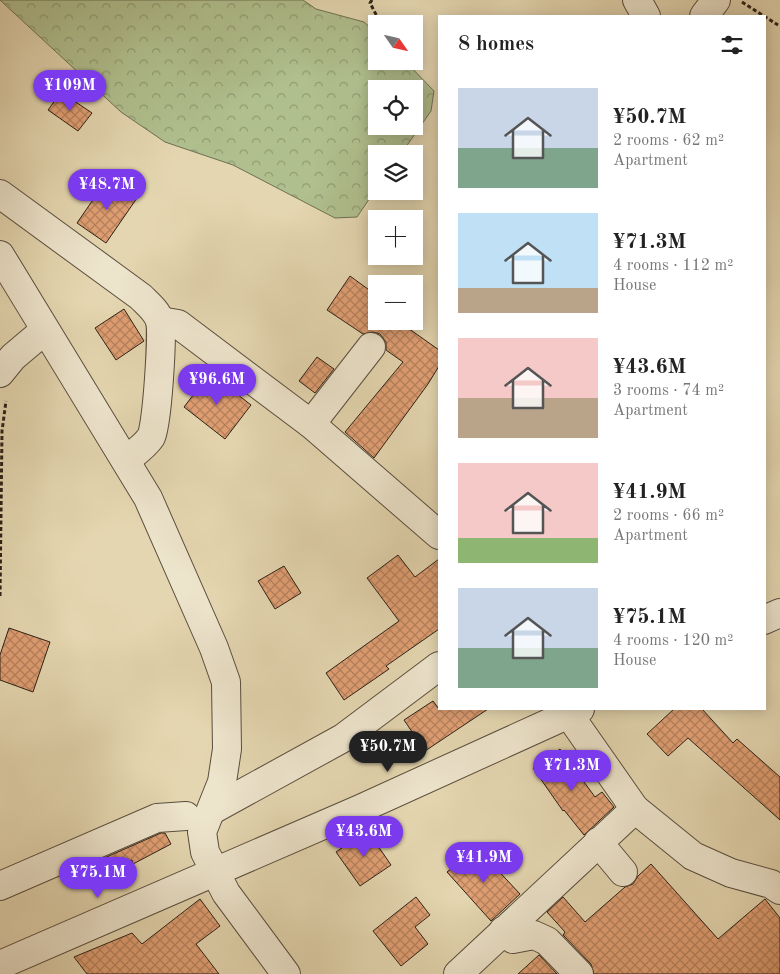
<!DOCTYPE html>
<html lang="en">
<head>
<meta charset="utf-8">
<style>
  :root { --surface:#fff; --page:#f2f2f2; --text:#222; --muted:#767676; --accent:#7c3aed }
  body { margin:0; font-family:"Old Standard TT",serif; background:var(--page); color:var(--text); height:100vh; display:flex; flex-direction:column; font-size:19px; white-space:nowrap }
  * { box-sizing:border-box; margin:0 }
  p { font-size:16px; color:var(--muted) }
  .icon { flex:none; width:28px; height:28px; fill:none; stroke:currentColor; stroke-width:2; stroke-linecap:round; stroke-linejoin:round }
  .map { position:relative; flex:1; overflow:hidden }
  .side { position:absolute; left:438px; top:15px; width:328px; height:695px; display:flex; flex-direction:column; background:var(--surface); border-radius:0px; box-shadow:0 2px 12px #0003 }
  .side>* { flex:none }
  .needle { width:32px; rotate:124deg }
  .tools { position:absolute; left:368px; top:15px; display:grid; gap:10px }
  .tools a { display:grid; place-items:center; width:55px; height:55px; border-radius:0px; background:var(--surface); box-shadow:0 2px 12px #0003; font-size:25px }
  .price { position:absolute; translate:-50% -42px; padding:0 11px; border-radius:18px; background:var(--accent); color:#fff; font-size:16px; line-height:32px; filter:drop-shadow(0 1px 2px #0008) }
  .price::after { content:''; position:absolute; left:50%; top:30px; width:15px; height:11px; margin-left:-8px; background:inherit; clip-path:polygon(0 0,100% 0,50% 100%) }
  .price.on { background:#222; color:#fff }
  ul { padding:0; list-style:none }
  li { display:flex; align-items:center; gap:15px; height:125px; padding:0 20px }
  li span { display:grid; place-items:center; flex:none; width:140px; height:100px; border-radius:0px; color:#555 }
  li>.icon { margin-inline-start:auto }
  span .icon { width:60px; height:60px; fill:#fffc; stroke-width:1 }
  li b { font-size:21px }
  h2 { display:flex; justify-content:space-between; align-items:center; height:60px; padding:0 20px; font-size:21px }
  .map>svg:first-child { display:block }
  .forest { fill:url(#forest-crowns); stroke:#6e7053; fill-rule:evenodd }
  .building { fill:url(#building-cross-hatch); stroke:#2c2118 }
  .lines { fill:none; stroke-linecap:round; stroke-linejoin:round }
  .minor-casing { stroke:#5a4e3e; stroke-width:30 }
  .path { stroke:#2c2118; stroke-width:3; stroke-dasharray:4 2.5; stroke-linecap:butt }
  .minor { stroke:#ede4cc; stroke-width:28 }
</style>
</head>
<body>
<div class="map">
<svg width="780" height="974" viewBox="0 0 780 974">
  <defs>
    <pattern id="forest-crowns" width="20" height="18" patternUnits="userSpaceOnUse" patternTransform="scale(1.25)"><rect width="20" height="18" fill="#b0bf8e"/><path d="M2 6a3 3 0 1 1 6 0M12 15a3 3 0 1 1 6 0" fill="none" stroke="#8f9b73"/></pattern>
    <pattern id="building-cross-hatch" width="8" height="8" patternUnits="userSpaceOnUse" patternTransform="scale(1.25)"><rect width="8" height="8" fill="#e09f73"/><path d="M0 0l8 8M0 8l8-8" fill="none" stroke="#b6815d"/></pattern>
  </defs>
  <rect width="100%" height="100%" fill="#e4d6b0"/>
  <filter id="stains"><feTurbulence type="fractalNoise" baseFrequency=".004" numOctaves="4"/><feColorMatrix values="0 0 0 0 .2 0 0 0 0 .09 0 0 0 0 .02 0 0 0 .5 -.17"/></filter>
  <radialGradient id="worn" r=".72"><stop offset=".6" stop-color="#630" stop-opacity="0"/><stop offset="1" stop-color="#630" stop-opacity=".3"/></radialGradient>
  <path class="forest" d="M0,0H303L316,9L364,22L376,33V61H405L434,91L431,111L401,154H376V189L357,217L335,218L233,165L165,142L121,112ZM376,89H414V126H376Z"/>
  <g class="building">
    <polygon points="61,92 92,113 78,131 48,110"/>
    <polygon points="108,178 137,198 106,243 77,223"/>
    <polygon points="350,276 376,295 376,321 398,321 439,350 439,366 428,384 374,458 345,432 403,362 386,350 386,342 380,334 373,332 363,334 327,310"/>
    <polygon points="124,309 144,341 116,360 95,328"/>
    <polygon points="317,357 334,369 315,393 299,381"/>
    <polygon points="210,373 251,405 225,439 184,407"/>
    <polygon points="398,555 415,577 439,559 439,629 386,666 389,669 344,700 326,673 399,621 367,578"/>
    <polygon points="284,566 301,593 275,609 258,581"/>
    <polygon points="9,628 50,642 33,692 0,680 0,655"/>
    <polygon points="433,701 439,709 488,709 425,751 404,720"/>
    <polygon points="674,709 702,709 733,743 737,739 780,777 780,820 688,738 668,756 647,734"/>
    <polygon points="560,749 595,797 602,792 614,807 584,835 564,810 563,811 533,768"/>
    <polygon points="367,830 391,865 360,886 336,852"/>
    <polygon points="161,833 165,833 171,844 133,864 132,860 94,880 86,866"/>
    <polygon points="477,848 520,894 491,921 447,872"/>
    <polygon points="651,864 718,939 765,899 780,918 780,974 594,974 591,964 563,935 565,932 547,912 563,897 585,922 625,887 633,884 638,876"/>
    <polygon points="416,897 430,915 415,927 428,944 401,966 373,931"/>
    <polygon points="200,899 220,926 196,944 219,974 87,974 74,957 132,933 142,944"/>
    <polygon points="539,955 557,974 518,974"/>
  </g>
  <g class="lines">
    <g class="minor-casing">
      <g id="minor">
        <polyline points="637,0 646,16"/>
        <polyline points="704,16 716,0"/>
        <path d="M0,194L141,297C148,304 157,311 160,321C163,333 157,428 151,437C145,446 135,453 126,460"/>
        <polyline points="0,255 148,498 214,648 226,682 227,749 222,782 202,832 205,852 226,893 286,974"/>
        <polyline points="160,321 178,324 311,424 439,535"/>
        <polyline points="0,373 13,357 45,330"/>
        <polyline points="311,424 371,347"/>
        <polyline points="764,620 780,613"/>
        <polyline points="565,709 635,809 693,856 731,873 771,884 780,890"/>
        <polyline points="212,810 343,738 439,666"/>
        <polyline points="598,842 623,872"/>
        <polyline points="0,886 157,818 186,816"/>
        <polyline points="503,931 513,939 534,935 547,941 579,974"/>
        <polyline points="0,965 360,809 580,709"/>
        <polyline points="458,974 635,809"/>
      </g>
    </g>
    <g class="path">
      <polyline points="372,0 370,3 381,24"/>
      <polyline points="742,2 778,25"/>
      <polyline points="0,596 2,431 6,401"/>
    </g>
    <use href="#minor" class="minor"/>
  </g>
  <rect width="100%" height="100%" filter="url(#stains)"/>
  <rect width="100%" height="100%" fill="url(#worn)"/>
</svg>
<div class="tools">
<a><svg class="needle" viewBox="-14 -14 28 28"><path d="M0-13l5 13h-10z" fill="#e53935"/><path d="M0 13l5-13h-10z" fill="#767676"/></svg></a>
<a><svg class="icon" aria-label="locate" viewBox="0 0 24 24"><circle cx="12" cy="12" r="6"/><path d="M12 2v4M12 18v4M2 12h4M18 12h4"/></svg></a>
<a><svg class="icon" aria-label="layers" viewBox="0 0 24 24"><path d="M12 4l9 5-9 5-9-5zM3 14l9 5 9-5"/></svg></a>
<a>+</a>
<a>−</a>
</div>
<b class="price" style="left:70px;top:112px">¥109M</b>
<b class="price" style="left:107px;top:211px">¥48.7M</b>
<b class="price" style="left:217px;top:406px">¥96.6M</b>
<b class="price on" style="left:388px;top:773px">¥50.7M</b>
<b class="price" style="left:572px;top:792px">¥71.3M</b>
<b class="price" style="left:364px;top:858px">¥43.6M</b>
<b class="price" style="left:484px;top:884px">¥41.9M</b>
<b class="price" style="left:98px;top:899px">¥75.1M</b>
<section class="side">
<h2>8 homes<svg class="icon" aria-label="filters" viewBox="0 0 24 24"><path d="M4 7h16M4 17h16"/><circle cx="9" cy="7" r="2"/><circle cx="15" cy="17" r="2"/></svg></h2>
<ul>
<li><span style="background:linear-gradient(#c9d6e8 60%,#7fa58c 0)"><svg class="icon" aria-label="home" viewBox="0 0 24 24"><path d="M3 11l9-7 9 7M6 9v11h12V9"/></svg></span><div><b>¥50.7M</b><p>2 rooms · 62 m²</p><p>Apartment</p></div></li>
<li><span style="background:linear-gradient(#bfe0f5 75%,#b9a48a 0)"><svg class="icon" aria-label="home" viewBox="0 0 24 24"><path d="M3 11l9-7 9 7M6 9v11h12V9"/></svg></span><div><b>¥71.3M</b><p>4 rooms · 112 m²</p><p>House</p></div></li>
<li><span style="background:linear-gradient(#f6c9c9 60%,#b9a48a 0)"><svg class="icon" aria-label="home" viewBox="0 0 24 24"><path d="M3 11l9-7 9 7M6 9v11h12V9"/></svg></span><div><b>¥43.6M</b><p>3 rooms · 74 m²</p><p>Apartment</p></div></li>
<li><span style="background:linear-gradient(#f6c9c9 75%,#8fb573 0)"><svg class="icon" aria-label="home" viewBox="0 0 24 24"><path d="M3 11l9-7 9 7M6 9v11h12V9"/></svg></span><div><b>¥41.9M</b><p>2 rooms · 66 m²</p><p>Apartment</p></div></li>
<li><span style="background:linear-gradient(#c9d6e8 60%,#7fa58c 0)"><svg class="icon" aria-label="home" viewBox="0 0 24 24"><path d="M3 11l9-7 9 7M6 9v11h12V9"/></svg></span><div><b>¥75.1M</b><p>4 rooms · 120 m²</p><p>House</p></div></li>
</ul>
</section>
</div>
</body>
</html>
